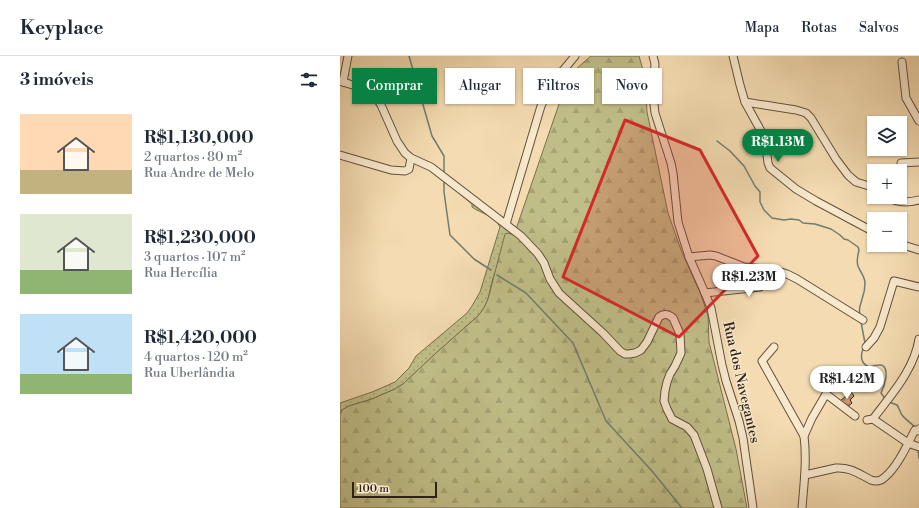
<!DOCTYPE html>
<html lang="pt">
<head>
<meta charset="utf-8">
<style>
  :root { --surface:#fff; --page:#f2f2f3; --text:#1f2937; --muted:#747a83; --line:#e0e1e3; --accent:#0b8043 }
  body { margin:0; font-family:"Libre Bodoni",serif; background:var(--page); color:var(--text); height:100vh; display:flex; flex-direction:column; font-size:15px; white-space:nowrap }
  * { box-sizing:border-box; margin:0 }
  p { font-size:13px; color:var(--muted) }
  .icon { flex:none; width:22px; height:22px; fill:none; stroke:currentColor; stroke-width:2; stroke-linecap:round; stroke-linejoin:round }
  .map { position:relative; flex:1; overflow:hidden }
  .panel { display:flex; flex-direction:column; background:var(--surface); width:340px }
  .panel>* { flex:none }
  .guide { position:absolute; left:12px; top:12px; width:380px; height:36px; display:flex; gap:8px }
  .buttons { position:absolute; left:527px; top:60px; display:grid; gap:8px }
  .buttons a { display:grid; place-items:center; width:40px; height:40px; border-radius:0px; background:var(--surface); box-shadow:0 1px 3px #0004; font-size:20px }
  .scale { position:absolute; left:12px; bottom:10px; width:85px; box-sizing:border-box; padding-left:4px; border:2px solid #2f2115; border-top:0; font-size:11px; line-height:14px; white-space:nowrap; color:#2f2115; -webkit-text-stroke:3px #f8e8cc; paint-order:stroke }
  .price { position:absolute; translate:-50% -34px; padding:0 9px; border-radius:14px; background:#fff; color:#222; font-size:13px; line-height:26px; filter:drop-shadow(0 1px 2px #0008) }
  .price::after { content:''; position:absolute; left:50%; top:24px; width:12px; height:9px; margin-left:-6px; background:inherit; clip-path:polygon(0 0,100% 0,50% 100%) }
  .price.active { background:var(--accent); color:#fff }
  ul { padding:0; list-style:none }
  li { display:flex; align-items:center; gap:12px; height:100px; padding:0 20px }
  li span { display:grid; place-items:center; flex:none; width:112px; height:80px; border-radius:0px; color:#555 }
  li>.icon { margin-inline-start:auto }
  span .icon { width:48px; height:48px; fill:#fffc; stroke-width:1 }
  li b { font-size:17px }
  h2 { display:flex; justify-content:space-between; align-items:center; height:48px; padding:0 20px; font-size:17px }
  .tag { padding:0 14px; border-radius:0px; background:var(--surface); box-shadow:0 1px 3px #0004; font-size:14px; line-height:36px }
  .tag.active { background:var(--accent); color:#fff }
  header { display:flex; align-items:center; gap:24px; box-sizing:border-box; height:56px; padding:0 20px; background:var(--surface); border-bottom:1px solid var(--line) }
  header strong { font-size:19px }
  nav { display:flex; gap:22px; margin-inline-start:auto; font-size:14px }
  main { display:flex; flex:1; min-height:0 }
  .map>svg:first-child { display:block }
  .grass { fill:url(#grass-dots); stroke:#78704e }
  .forest { fill:url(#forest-firs); stroke:#78704e }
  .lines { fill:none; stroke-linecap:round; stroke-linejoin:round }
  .stream { stroke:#707d6e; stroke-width:1.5 }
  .building { fill:url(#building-cross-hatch); stroke:#2f2115 }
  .minor-casing { stroke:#60503c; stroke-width:9 }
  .minor { stroke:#f8e8cc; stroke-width:7 }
  .marked { fill:#d62828; fill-opacity:0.2; stroke:#d62828; stroke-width:3; stroke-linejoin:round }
  .labels { text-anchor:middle; stroke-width:3; stroke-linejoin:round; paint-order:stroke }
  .street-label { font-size:14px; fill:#2f2115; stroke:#f8e8cc }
</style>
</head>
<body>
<header>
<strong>Keyplace</strong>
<nav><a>Mapa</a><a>Rotas</a><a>Salvos</a></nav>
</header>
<main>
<section class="panel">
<h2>3 imóveis<svg class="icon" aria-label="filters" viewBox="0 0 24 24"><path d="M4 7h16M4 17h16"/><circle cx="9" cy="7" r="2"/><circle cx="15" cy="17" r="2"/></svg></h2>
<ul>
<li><span style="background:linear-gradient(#ffd9b3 70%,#c2b280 0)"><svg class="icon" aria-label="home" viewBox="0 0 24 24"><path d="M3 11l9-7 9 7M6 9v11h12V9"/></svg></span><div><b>R$1,130,000</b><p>2 quartos · 80 m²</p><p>Rua Andre de Melo</p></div></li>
<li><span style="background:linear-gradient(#dfe7d0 70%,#8fb573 0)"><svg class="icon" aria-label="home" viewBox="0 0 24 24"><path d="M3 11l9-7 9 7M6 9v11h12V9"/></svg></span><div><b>R$1,230,000</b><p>3 quartos · 107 m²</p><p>Rua Hercília</p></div></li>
<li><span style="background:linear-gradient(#bfe0f5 75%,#8fb573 0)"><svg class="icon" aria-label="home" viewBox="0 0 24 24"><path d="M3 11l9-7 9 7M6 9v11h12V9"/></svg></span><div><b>R$1,420,000</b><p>4 quartos · 120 m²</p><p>Rua Uberlândia</p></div></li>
</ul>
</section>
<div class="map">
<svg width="579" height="452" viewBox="0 0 579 452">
  <defs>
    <pattern id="grass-dots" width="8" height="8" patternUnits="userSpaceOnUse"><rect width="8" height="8" fill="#c0be88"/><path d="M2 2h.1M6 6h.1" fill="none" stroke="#a5a374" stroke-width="1.8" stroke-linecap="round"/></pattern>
    <pattern id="forest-firs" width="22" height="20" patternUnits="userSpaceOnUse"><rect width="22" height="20" fill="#c0be88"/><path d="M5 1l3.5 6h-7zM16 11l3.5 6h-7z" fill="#a5a374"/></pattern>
    <pattern id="building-cross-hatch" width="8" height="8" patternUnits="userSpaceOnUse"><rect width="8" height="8" fill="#dba37c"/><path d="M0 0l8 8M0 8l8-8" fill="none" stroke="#b28464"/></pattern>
  </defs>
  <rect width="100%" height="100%" fill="#f4dbb1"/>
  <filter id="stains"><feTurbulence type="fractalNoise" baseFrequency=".005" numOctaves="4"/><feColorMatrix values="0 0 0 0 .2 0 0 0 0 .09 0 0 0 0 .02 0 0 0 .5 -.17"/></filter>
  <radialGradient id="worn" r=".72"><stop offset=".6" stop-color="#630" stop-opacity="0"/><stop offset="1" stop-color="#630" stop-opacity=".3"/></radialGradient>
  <path class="grass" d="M114,133L177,177L153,222L148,243L144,252L138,260L96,297L63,328L55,333L32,343L9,350L2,354L0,359V347L32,336L55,326L69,312L76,300L127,257L132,250L140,236L160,171C155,159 141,158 132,151V148Z"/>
  <polygon class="forest" points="251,0 299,0 305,21 307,56 328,157 341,194 361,239 368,260 369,286 396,393 407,452 0,452 0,359 2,354 9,350 32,343 55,333 63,328 96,297 138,260 144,252 148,243 165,178 168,177 174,179 229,19"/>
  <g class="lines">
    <g class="stream">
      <polyline points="69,0 92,80 104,100 104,117"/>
      <path d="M377,85L390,95L404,110L415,130L420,136V146L424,154L432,162L444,164L451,163L459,164L463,167L475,168L491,173L500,179L504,183L508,184L518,191L519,194C518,199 516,205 518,210C520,216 525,220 525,227C525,232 524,238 522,243C521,249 518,252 520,258"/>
      <polyline points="104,125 104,136 110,179 134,203 151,214"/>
      <polyline points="157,219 186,237 233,287 266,365 312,415 342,452"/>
      <polyline points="521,266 525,287"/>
      <path d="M524,291C520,299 520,307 529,311C540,308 547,306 546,321C545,327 544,331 541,337L546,344"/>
      <path d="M549,346L557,349C559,352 560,356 562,359C566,364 571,367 575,371"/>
      <polyline points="578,394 579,402"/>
    </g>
  </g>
  <polygon class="building" points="511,336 514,340 510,344 512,347 506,352 500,345"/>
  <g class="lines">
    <g class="minor-casing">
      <g id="minor">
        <polyline points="313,0 315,8 313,40 315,57 331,107 333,117 338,166 349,201 365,237 371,252 382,309 386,325 399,365 403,382 413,452"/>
        <polyline points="393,0 400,29 405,46 421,75 425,84 428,107 430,112 456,133 476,145 534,176"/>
        <polyline points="562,6 566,42 579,65"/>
        <path d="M0,25L19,31L28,35L36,41L41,49L57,85L65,97L71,102L91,111L181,180L198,198L204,207L210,223L219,237L263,277L280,295L285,298H289L295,297L301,294L307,286L319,261C324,257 328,258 333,262L340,278L341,297L335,310L330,318L327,326L325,335L324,345L327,353L332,363L347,371L354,379L367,413L378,452"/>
        <polyline points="3,26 8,0"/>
        <polyline points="405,46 456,54 466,57 471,62 496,103 508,119 516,126 529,130 534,133"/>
        <polyline points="0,99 51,114 65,115 69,113 71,102"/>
        <polyline points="561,107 579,106"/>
        <path d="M547,141C557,147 568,147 579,144"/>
        <polyline points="166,168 201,50 210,30 235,0"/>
        <polyline points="560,188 579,194"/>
        <polyline points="349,201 370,199 376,200 404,211 435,214 447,218 457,223 523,264"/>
        <polyline points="365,237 420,231 422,229 426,213"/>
        <path d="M434,291L422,305L464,380C467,404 464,428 462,452"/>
        <polyline points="526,291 534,282 540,271 554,225 579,231"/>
        <path d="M533,363C551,339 574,314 579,283"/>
        <polyline points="527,364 533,363 568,387 579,391"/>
        <polyline points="464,380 472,362 486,338 515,360"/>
        <path d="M465,419L496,412C510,411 519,418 531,424C536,426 541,425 545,421C558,410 567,389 575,374L578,375L579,373"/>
      </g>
    </g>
    <use href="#minor" class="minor"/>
  </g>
  <path class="marked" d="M285,64L360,94L418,200L339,281L223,221Z"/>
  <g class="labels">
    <g class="street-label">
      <text transform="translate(402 326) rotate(77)" y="5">Rua dos Navegantes</text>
    </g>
  </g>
  <rect width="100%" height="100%" filter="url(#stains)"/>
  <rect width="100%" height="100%" fill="url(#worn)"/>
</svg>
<div class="buttons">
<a><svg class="icon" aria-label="layers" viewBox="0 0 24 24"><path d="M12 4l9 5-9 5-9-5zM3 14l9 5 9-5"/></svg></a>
<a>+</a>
<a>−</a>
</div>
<div class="scale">100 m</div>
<b class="price active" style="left:438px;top:107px">R$1.13M</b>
<b class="price" style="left:409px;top:242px">R$1.23M</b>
<b class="price" style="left:507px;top:344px">R$1.42M</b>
<div class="guide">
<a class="tag active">Comprar</a>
<a class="tag">Alugar</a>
<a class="tag">Filtros</a>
<a class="tag">Novo</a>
</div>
</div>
</main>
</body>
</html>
